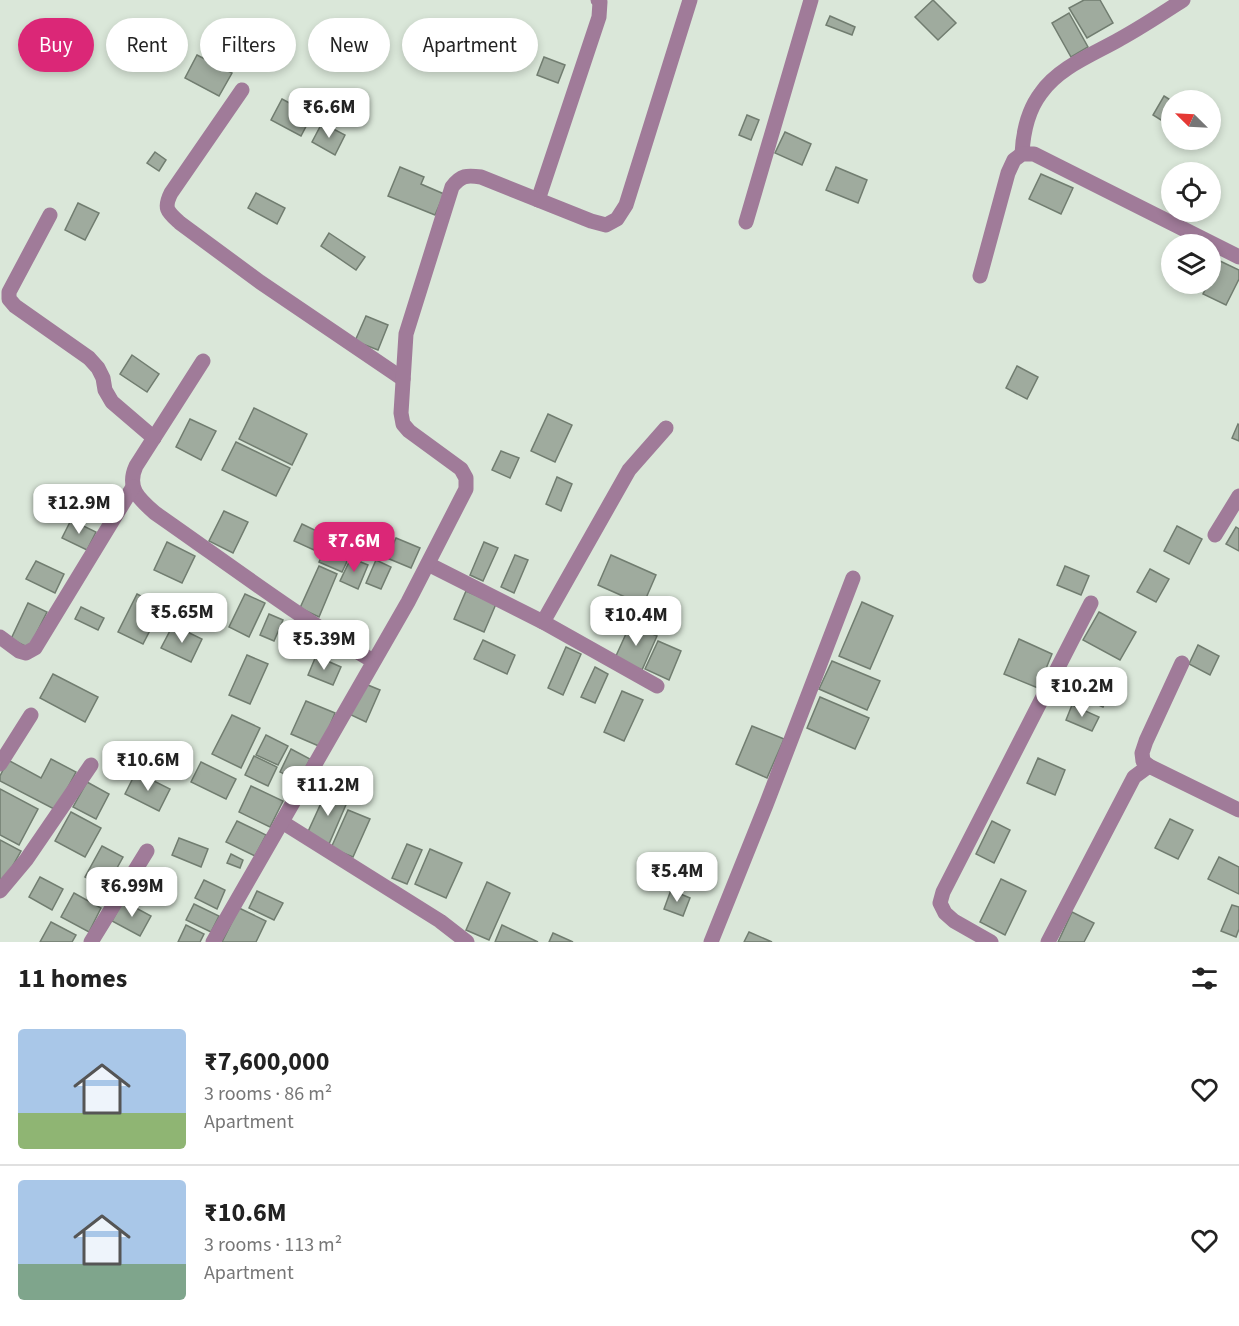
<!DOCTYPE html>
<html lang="en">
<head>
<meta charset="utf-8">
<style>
  :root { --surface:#fff; --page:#f2f2f2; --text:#222; --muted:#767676; --line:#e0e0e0; --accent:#db2777 }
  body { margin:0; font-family:"Source Sans 3",sans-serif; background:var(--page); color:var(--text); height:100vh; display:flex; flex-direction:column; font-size:22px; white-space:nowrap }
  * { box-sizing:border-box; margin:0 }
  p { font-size:20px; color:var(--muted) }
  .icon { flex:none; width:33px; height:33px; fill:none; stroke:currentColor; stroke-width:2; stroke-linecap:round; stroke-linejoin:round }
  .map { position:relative; height:942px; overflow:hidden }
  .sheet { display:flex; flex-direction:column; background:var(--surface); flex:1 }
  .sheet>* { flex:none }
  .guide { position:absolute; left:18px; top:18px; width:600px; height:54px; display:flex; gap:12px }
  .needle { width:39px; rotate:294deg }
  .buttons { position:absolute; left:1161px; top:90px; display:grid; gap:12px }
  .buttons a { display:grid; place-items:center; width:60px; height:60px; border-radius:50%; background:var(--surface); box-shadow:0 3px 9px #0003; font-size:30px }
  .price { position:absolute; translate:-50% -51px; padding:0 14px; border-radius:12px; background:#fff; color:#222; font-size:20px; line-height:39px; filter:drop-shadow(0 2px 3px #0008) }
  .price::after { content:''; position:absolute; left:50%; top:36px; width:18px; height:14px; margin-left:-9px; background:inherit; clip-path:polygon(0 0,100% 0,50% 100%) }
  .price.on { background:var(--accent); color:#fff }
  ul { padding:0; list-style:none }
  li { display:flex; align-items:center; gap:18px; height:150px; padding:0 18px }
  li+li { border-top:2px solid var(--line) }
  li span { display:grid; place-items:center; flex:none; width:168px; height:120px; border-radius:6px; color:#555 }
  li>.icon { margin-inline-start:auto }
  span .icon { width:72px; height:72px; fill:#fffc; stroke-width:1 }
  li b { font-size:26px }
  h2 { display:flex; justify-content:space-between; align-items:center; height:72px; padding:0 18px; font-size:26px }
  .chip { padding:0 21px; border-radius:27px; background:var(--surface); box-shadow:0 3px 9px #0003; font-size:21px; line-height:54px }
  .chip.on { background:var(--accent); color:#fff }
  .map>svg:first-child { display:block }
  .building { fill:#9fab9e; stroke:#717d70; stroke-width:1.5 }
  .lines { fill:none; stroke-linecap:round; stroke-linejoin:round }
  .street { stroke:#a07b99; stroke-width:15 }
</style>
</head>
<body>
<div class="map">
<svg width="1239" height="942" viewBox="0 0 1239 942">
  <rect width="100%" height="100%" fill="#dae7d9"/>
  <g class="building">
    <polygon points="933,0 956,23 938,40 915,17"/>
    <polygon points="1084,0 1100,0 1113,23 1087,38 1069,8"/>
    <polygon points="1069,13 1088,47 1071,57 1052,23"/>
    <polygon points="830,16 855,27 852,35 826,25"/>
    <polygon points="197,55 232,73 219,96 185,78"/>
    <polygon points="544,57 565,65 558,83 537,75"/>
    <polygon points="1164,96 1172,101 1172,122 1169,125 1153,115"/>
    <polygon points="282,99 312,115 301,136 271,120"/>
    <polygon points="747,115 759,120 751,140 739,135"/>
    <polygon points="322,123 345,135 335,155 312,142"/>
    <polygon points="785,132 811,144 802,165 775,153"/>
    <polygon points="155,152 166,160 159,171 147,163"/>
    <polygon points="400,167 424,177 421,184 444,194 435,215 388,196"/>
    <polygon points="836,167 867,180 858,203 826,190"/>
    <polygon points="1041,174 1073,188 1061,214 1029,199"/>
    <polygon points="256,193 285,208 277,224 248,208"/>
    <polygon points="78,203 99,213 85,240 65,230"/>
    <polygon points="329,233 365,257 356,270 321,246"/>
    <polygon points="1220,261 1239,270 1239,279 1226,305 1203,294 1208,284 1210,284 1210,279"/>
    <polygon points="366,316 388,325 378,350 355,341"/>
    <polygon points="132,355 159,374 147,392 120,374"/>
    <polygon points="1017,366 1038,377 1027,399 1006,388"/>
    <polygon points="254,408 307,434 292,465 239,439"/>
    <polygon points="548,414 572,425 555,462 531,451"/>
    <polygon points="190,419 216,431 201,460 176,447"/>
    <polygon points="1238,424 1239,425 1239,441 1232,438"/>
    <polygon points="236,442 290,468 276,496 222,470"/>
    <polygon points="501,451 519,458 510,478 492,470"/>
    <polygon points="557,477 572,484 561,511 546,504"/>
    <polygon points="224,511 248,522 233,553 209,541"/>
    <polygon points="71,520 96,532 87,550 62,538"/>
    <polygon points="302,524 321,533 314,550 294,541"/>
    <polygon points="1177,526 1202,539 1189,564 1164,551"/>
    <polygon points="1236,527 1239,529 1239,551 1226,544"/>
    <polygon points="396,538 420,548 411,568 387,558"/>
    <polygon points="167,542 195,556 182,583 154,570"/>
    <polygon points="328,542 351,553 342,572 319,562"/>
    <polygon points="484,542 498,548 483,581 470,575"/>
    <polygon points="515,555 528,560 514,593 501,587"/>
    <polygon points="611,555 656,575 643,605 598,585"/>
    <polygon points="351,558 368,565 358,589 340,581"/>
    <polygon points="376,560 391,567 381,589 366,583"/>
    <polygon points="36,561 64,574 55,593 26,579"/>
    <polygon points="319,566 337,574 319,617 300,608"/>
    <polygon points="1065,566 1089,576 1081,595 1057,585"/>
    <polygon points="1150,569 1169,579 1156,602 1137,592"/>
    <polygon points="466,591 496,604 484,632 454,619"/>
    <polygon points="137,594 162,607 143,644 118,632"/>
    <polygon points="245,594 265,603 249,637 229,627"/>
    <polygon points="862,602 893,616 870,669 839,656"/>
    <polygon points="28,603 47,612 29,648 11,639"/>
    <polygon points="81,607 104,618 98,630 75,619"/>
    <polygon points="1099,612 1136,632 1120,660 1083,640"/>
    <polygon points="269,614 283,620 274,641 260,635"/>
    <polygon points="173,625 202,639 191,662 161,648"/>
    <polygon points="630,625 657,636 642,670 615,658"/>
    <polygon points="1019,639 1052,654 1038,688 1004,674"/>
    <polygon points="483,640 515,655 507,674 474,659"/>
    <polygon points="658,641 681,651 669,680 645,669"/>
    <polygon points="1198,645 1219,656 1210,675 1189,664"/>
    <polygon points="566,647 581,654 563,695 548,688"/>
    <polygon points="247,655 268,664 250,704 229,695"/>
    <polygon points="316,656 341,667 333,685 308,675"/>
    <polygon points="832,661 880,681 867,710 819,689"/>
    <polygon points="595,667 608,674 595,703 581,697"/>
    <polygon points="1068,671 1111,689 1103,707 1060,688"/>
    <polygon points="53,674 98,697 85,722 40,698"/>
    <polygon points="363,683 380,690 366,722 349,714"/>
    <polygon points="622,691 643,700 624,741 604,732"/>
    <polygon points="820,697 869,718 855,749 807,728"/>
    <polygon points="306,701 335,713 321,747 291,734"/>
    <polygon points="1072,705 1099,717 1092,731 1066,720"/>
    <polygon points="232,715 260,728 241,768 212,754"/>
    <polygon points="752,726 784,739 767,778 736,764"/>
    <polygon points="266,735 288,746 278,765 256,755"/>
    <polygon points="291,749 310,759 299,781 280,772"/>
    <polygon points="254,756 277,767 268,786 245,775"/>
    <polygon points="1038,758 1065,770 1055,795 1027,783"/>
    <polygon points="51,759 76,772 56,810 0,781 0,776 8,760 41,778"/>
    <polygon points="201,762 236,779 226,799 191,782"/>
    <polygon points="136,772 170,789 159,811 125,794"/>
    <polygon points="87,782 109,794 96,819 73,807"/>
    <polygon points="251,786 283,801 270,827 239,812"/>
    <polygon points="0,789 38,809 19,845 0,835"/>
    <polygon points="327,790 348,800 329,844 307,834"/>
    <polygon points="348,810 370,819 353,857 331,848"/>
    <polygon points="71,812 101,828 85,857 55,841"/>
    <polygon points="1170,819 1193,830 1178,859 1155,848"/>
    <polygon points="237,821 266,835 255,856 226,842"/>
    <polygon points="992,821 1010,830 994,863 976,854"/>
    <polygon points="179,838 208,849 201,867 172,855"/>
    <polygon points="0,840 21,851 3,883 0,882"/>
    <polygon points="407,844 422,850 407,884 392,878"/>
    <polygon points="102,846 123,857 106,888 85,877"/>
    <polygon points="430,849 462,863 446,898 415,884"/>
    <polygon points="231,854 243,860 240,868 227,863"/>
    <polygon points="1219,857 1239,867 1239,894 1208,879"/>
    <polygon points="40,877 63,889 52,910 29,897"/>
    <polygon points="1001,879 1026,891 1005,935 980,922"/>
    <polygon points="204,880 225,890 217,909 195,898"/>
    <polygon points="487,882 510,893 489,940 466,930"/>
    <polygon points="671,890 690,898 683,916 664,909"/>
    <polygon points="257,891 283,903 274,920 249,908"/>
    <polygon points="74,893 101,908 89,932 61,917"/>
    <polygon points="123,901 151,916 140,936 112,921"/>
    <polygon points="194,904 219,916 211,932 186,920"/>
    <polygon points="1232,905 1239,907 1239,929 1236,937 1221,931"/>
    <polygon points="239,908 266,921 256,942 222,942"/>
    <polygon points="1072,912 1094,923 1084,942 1058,942"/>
    <polygon points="51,922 76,935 72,942 40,942"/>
    <polygon points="186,925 204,934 200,942 178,942"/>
    <polygon points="502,925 538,942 495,942"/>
    <polygon points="749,932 772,942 744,942"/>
    <polygon points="553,933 573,942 549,942"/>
  </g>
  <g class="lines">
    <g class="street">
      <path d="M242,90L171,193C163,209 168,212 180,223L260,282L403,379"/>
      <path d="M1022,154C1023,133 1028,110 1041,93C1059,67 1094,54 1120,39C1142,27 1163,13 1183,0"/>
      <polyline points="538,200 599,17 600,2 598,0"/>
      <polyline points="50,215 9,292 9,299 15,306 89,358 98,368 103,378 105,390 112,402 154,438"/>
      <polyline points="746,222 811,0"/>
      <polyline points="980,276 1008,173 1014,160 1022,154 1034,154 1239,257"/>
      <path d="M203,361L136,466C126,488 139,499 155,513C227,563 297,616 373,661"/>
      <polyline points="1215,535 1239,496"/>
      <polyline points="428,564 543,622 657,686"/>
      <polyline points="543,622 629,470 666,428"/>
      <polyline points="0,637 19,651 26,653 35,648 133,487"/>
      <polyline points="1182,663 1146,741 1142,753 1143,761 1149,766 1239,810"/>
      <polyline points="0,764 31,715"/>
      <polyline points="282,822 440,921 467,942"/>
      <polyline points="0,891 26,860 91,765"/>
      <polyline points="91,942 147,851"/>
      <path d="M213,942L408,602L466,489V478L461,469L409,431L403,424L401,413L406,334L452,187C461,175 467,175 481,177L591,221L606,225L617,219L626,205L690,0"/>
      <polyline points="711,942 766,805 853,578"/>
      <polyline points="991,942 954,921 945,913 940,903 943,892 1091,603"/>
      <polyline points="1048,942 1134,777 1149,766"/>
    </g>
  </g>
</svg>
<div class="buttons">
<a><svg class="needle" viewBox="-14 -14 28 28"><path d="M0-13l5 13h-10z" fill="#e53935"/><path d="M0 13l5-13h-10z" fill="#767676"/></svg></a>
<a><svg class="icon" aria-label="locate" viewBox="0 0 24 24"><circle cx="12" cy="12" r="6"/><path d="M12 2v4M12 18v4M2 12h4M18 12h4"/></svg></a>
<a><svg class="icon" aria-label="layers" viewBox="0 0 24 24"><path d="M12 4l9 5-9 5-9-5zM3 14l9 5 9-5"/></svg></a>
</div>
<b class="price" style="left:329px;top:139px">₹6.6M</b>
<b class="price" style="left:79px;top:535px">₹12.9M</b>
<b class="price on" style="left:354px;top:573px">₹7.6M</b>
<b class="price" style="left:182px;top:644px">₹5.65M</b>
<b class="price" style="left:636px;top:647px">₹10.4M</b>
<b class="price" style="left:324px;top:671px">₹5.39M</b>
<b class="price" style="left:1082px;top:718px">₹10.2M</b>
<b class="price" style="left:148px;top:792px">₹10.6M</b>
<b class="price" style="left:328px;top:817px">₹11.2M</b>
<b class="price" style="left:677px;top:903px">₹5.4M</b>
<b class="price" style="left:132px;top:918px">₹6.99M</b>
<div class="guide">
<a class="chip on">Buy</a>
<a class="chip">Rent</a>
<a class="chip">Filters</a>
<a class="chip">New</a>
<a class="chip">Apartment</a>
</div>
</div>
<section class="sheet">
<h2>11 homes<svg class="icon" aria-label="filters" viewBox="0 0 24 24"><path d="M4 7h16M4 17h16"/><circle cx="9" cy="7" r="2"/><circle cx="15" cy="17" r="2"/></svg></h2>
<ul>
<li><span style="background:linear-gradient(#a9c7e8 70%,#8fb573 0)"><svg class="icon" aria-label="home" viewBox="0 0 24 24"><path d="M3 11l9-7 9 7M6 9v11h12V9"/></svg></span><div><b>₹7,600,000</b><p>3 rooms · 86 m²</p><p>Apartment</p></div><svg class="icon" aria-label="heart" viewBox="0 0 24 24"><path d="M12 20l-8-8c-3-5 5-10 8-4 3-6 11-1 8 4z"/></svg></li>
<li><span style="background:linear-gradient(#a9c7e8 70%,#7fa58c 0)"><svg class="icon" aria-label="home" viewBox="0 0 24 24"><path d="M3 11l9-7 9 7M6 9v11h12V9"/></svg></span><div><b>₹10.6M</b><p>3 rooms · 113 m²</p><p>Apartment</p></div><svg class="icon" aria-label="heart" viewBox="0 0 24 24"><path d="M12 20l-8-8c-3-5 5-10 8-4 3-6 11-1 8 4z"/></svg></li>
</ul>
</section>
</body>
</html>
